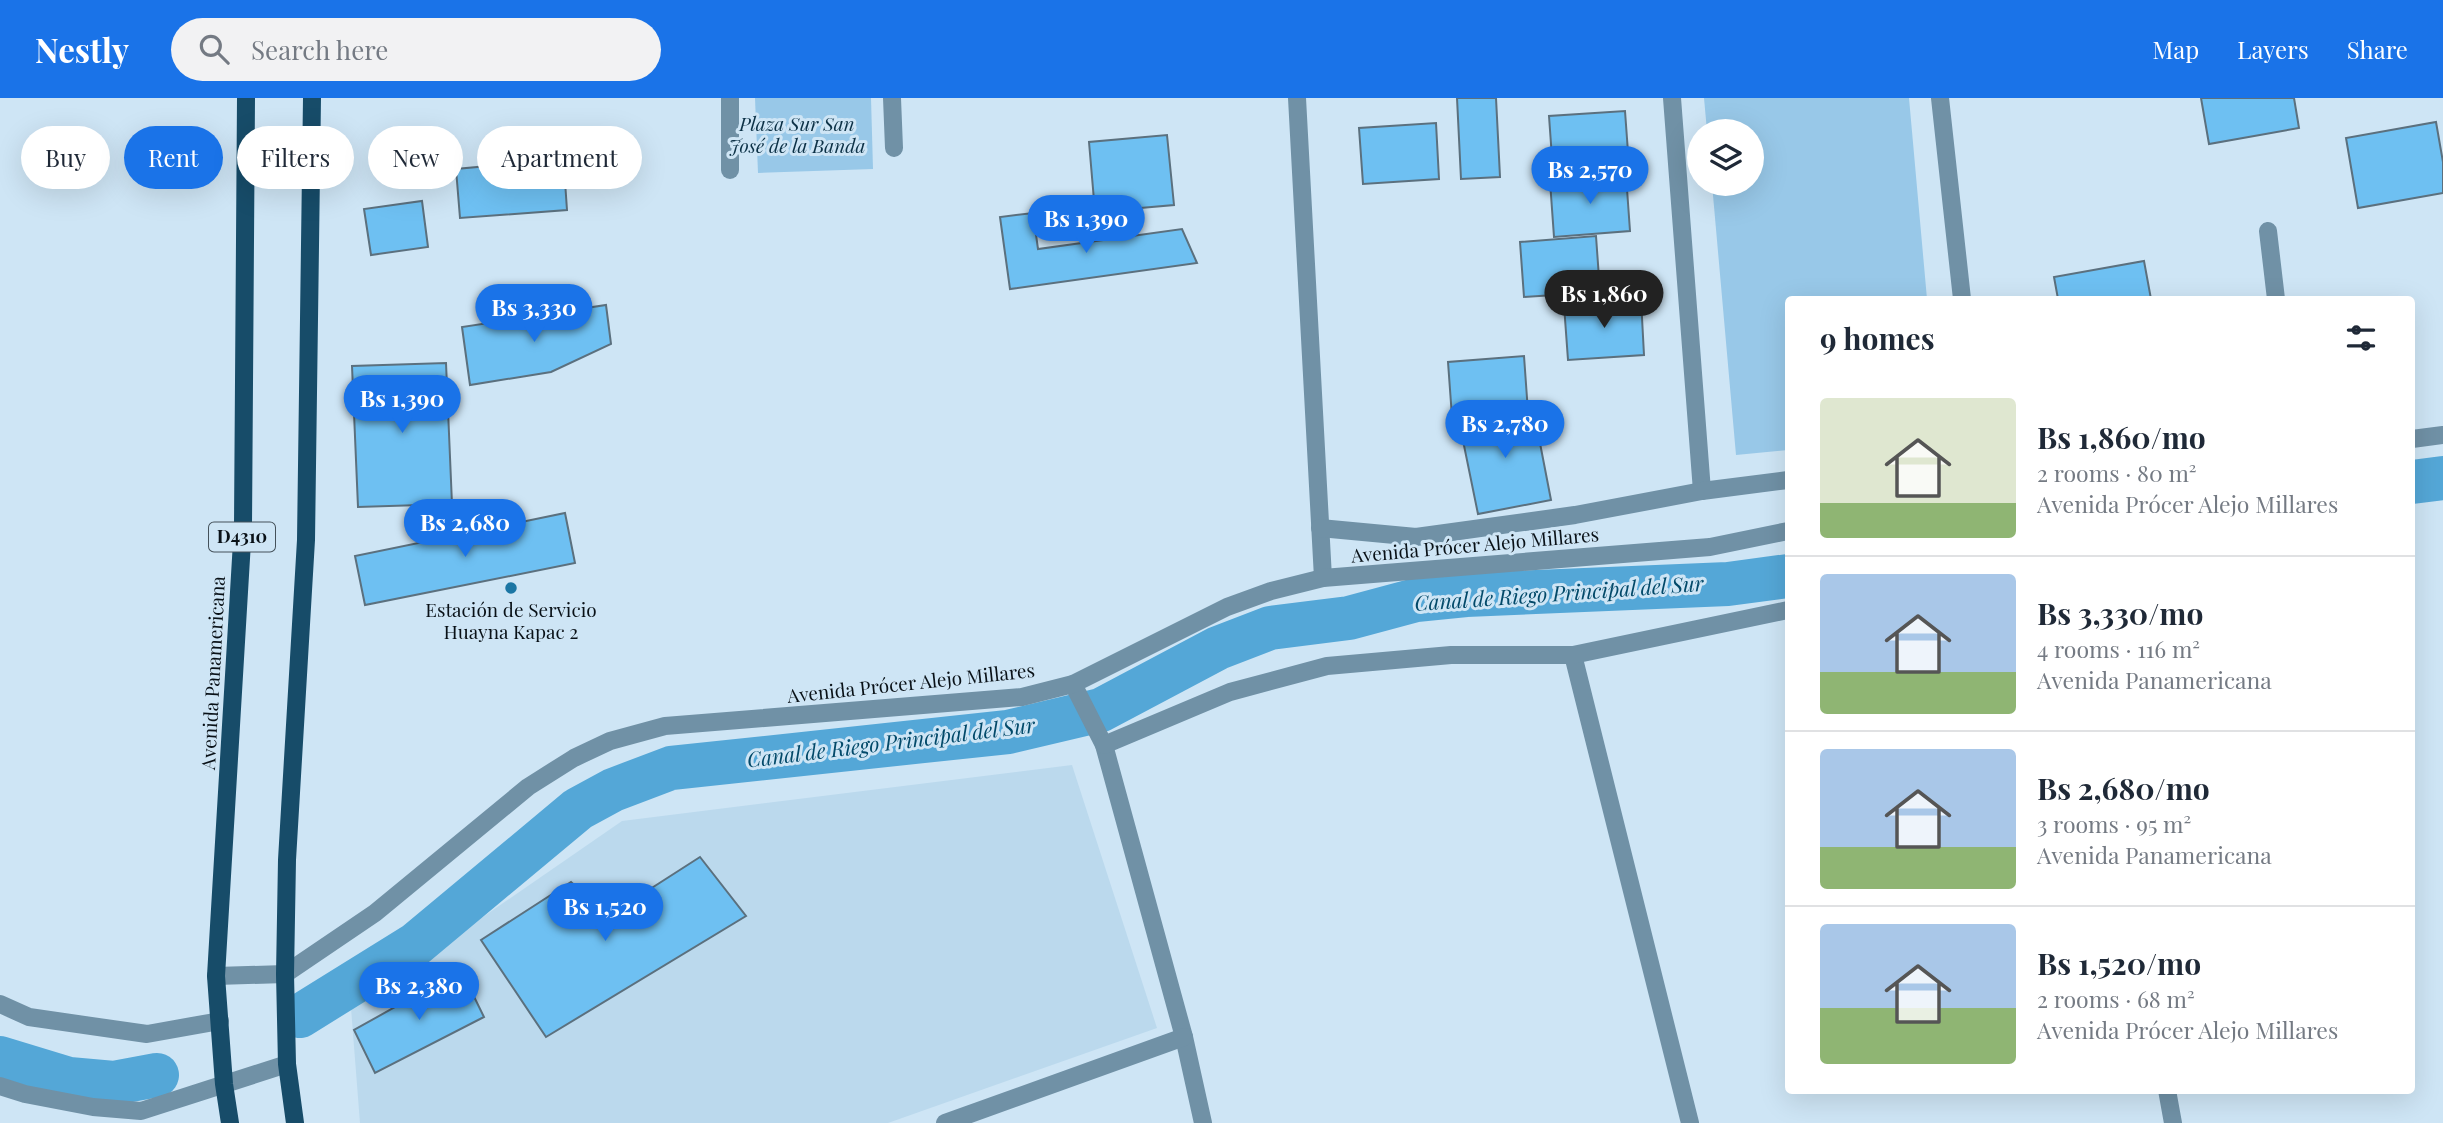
<!DOCTYPE html>
<html lang="en">
<head>
<meta charset="utf-8">
<style>
  :root { --surface:#fff; --page:#f2f2f3; --text:#1f2937; --muted:#747a83; --line:#e0e1e3; --accent:#1a73e8 }
  body { margin:0; font-family:"Playfair Display",serif; background:var(--page); color:var(--text); height:100vh; display:flex; flex-direction:column; font-size:26px; white-space:nowrap }
  * { box-sizing:border-box; margin:0 }
  p { font-size:23px; color:var(--muted) }
  .icon { flex:none; width:38px; height:38px; fill:none; stroke:currentColor; stroke-width:2; stroke-linecap:round; stroke-linejoin:round }
  .map { position:relative; flex:1; overflow:hidden }
  .side { position:absolute; left:1785px; top:198px; width:630px; height:798px; display:flex; flex-direction:column; background:var(--surface); border-radius:7px; box-shadow:0 7px 28px #0002 }
  .side>* { flex:none }
  .guide { position:absolute; left:21px; top:28px; width:665px; height:63px; display:flex; gap:14px }
  .controls { position:absolute; left:1687px; top:21px; display:grid; gap:14px }
  .controls a { display:grid; place-items:center; width:77px; height:77px; border-radius:50%; background:var(--surface); box-shadow:0 7px 28px #0002; font-size:35px }
  .price { position:absolute; translate:-50% -60px; padding:0 16px; border-radius:24px; background:var(--accent); color:#fff; font-size:23px; line-height:46px; filter:drop-shadow(0 2px 4px #0008) }
  .price::after { content:''; position:absolute; left:50%; top:42px; width:21px; height:16px; margin-left:-10px; background:inherit; clip-path:polygon(0 0,100% 0,50% 100%) }
  .price.selected { background:#222; color:#fff }
  ul { padding:0; list-style:none }
  li { display:flex; align-items:center; gap:21px; height:175px; padding:0 35px }
  li+li { border-top:2px solid var(--line) }
  li span { display:grid; place-items:center; flex:none; width:196px; height:140px; border-radius:7px; color:#555 }
  li>.icon { margin-inline-start:auto }
  span .icon { width:84px; height:84px; fill:#fffc; stroke-width:1 }
  li b { font-size:30px }
  h2 { display:flex; justify-content:space-between; align-items:center; height:84px; padding:0 35px; font-size:30px }
  .chip { padding:0 24px; border-radius:32px; background:var(--surface); box-shadow:0 7px 28px #0002; font-size:24px; line-height:63px }
  .chip.selected { background:var(--accent); color:#fff }
  header { display:flex; align-items:center; gap:42px; box-sizing:border-box; height:98px; padding:0 35px; background:var(--accent); color:#fff }
  header strong { font-size:33px }
  nav { display:flex; gap:38px; margin-inline-start:auto; font-size:24px }
  .search { width:490px; height:63px; background:var(--page); display:flex; align-items:center; gap:18px; box-sizing:border-box; padding:0 24px; border-radius:38px; color:var(--muted); font-size:26px }
  .map>svg:first-child { display:block }
  .built { fill:#bbd9ed }
  .green { fill:#98c8e8 }
  .lines { fill:none; stroke-linecap:round; stroke-linejoin:round }
  .canal { stroke:#54a7d7; stroke-width:44 }
  .building { fill:#6ec0f2; stroke:#5b707e; stroke-width:2 }
  .lane { stroke:#7091a6; stroke-width:18 }
  .street { stroke:#7091a6; stroke-width:18 }
  .primary { stroke:#174c69; stroke-width:18 }
  .poi-dot { fill:#1b76a4; stroke:#cee5f5; stroke-width:2.5 }
  .labels { text-anchor:middle; stroke-width:6; stroke-linejoin:round; paint-order:stroke }
  .shield { fill:#cee5f5; stroke:#44515a; stroke-width:2 }
  .shield-label { font-size:18px; font-weight:bold; fill:#091117 }
  .park-label { font-size:19px; font-style:italic; fill:#0c3146; stroke:#cee5f5 }
  .street-label { font-size:19px; fill:#091117; stroke:#cee5f5 }
  .poi-label { font-size:19px; fill:#091117; stroke:#cee5f5 }
  .water-label { font-size:21px; font-style:italic; fill:#024969; stroke:#cee5f5 }
</style>
</head>
<body>
<header>
<strong>Nestly</strong>
<div class="search"><svg class="icon" aria-label="search" viewBox="0 0 24 24"><circle cx="10" cy="10" r="6"/><path d="M15 15l6 6"/></svg>Search here</div>
<nav><a>Map</a><a>Layers</a><a>Share</a></nav>
</header>
<div class="map">
<svg width="2443" height="1025" viewBox="0 0 2443 1025">
  <rect width="100%" height="100%" fill="#cee5f5"/>
  <polygon class="built" points="1072,667 1157,930 888,1025 360,1025 351,910 622,723"/>
  <g class="green">
    <polygon points="755,0 871,0 873,71 758,75"/>
    <polygon points="1704,0 1909,0 1927,201 1788,201 1788,352 1736,357 1712,86 1752,86 1752,33 1707,33"/>
  </g>
  <g class="lines">
    <g class="canal">
      <polyline points="2412,384 2443,380"/>
      <polyline points="300,918 416,846 578,711 613,692 671,670 1008,634 1101,612 1218,550 1270,530 1349,520 1416,502 1466,497 1728,486 1788,478"/>
      <polyline points="0,960 69,981 114,985 157,977"/>
    </g>
  </g>
  <g class="building">
    <polygon points="1457,0 1496,0 1500,79 1461,81"/>
    <polygon points="2201,0 2294,0 2299,30 2209,46"/>
    <polygon points="1625,13 1629,68 1553,74 1549,18"/>
    <polygon points="2436,24 2443,64 2443,95 2358,110 2346,40"/>
    <polygon points="1436,25 1439,81 1363,86 1359,30"/>
    <polygon points="1167,37 1174,107 1095,114 1089,44"/>
    <polygon points="562,40 567,112 460,120 456,71 510,66 509,43"/>
    <polygon points="1626,77 1630,133 1554,139 1550,83"/>
    <polygon points="422,103 428,149 371,157 364,111"/>
    <polygon points="1033,115 1038,151 1182,131 1197,165 1010,191 1000,119"/>
    <polygon points="1596,138 1600,194 1524,199 1520,144"/>
    <polygon points="2144,163 2151,201 2058,201 2054,179"/>
    <polygon points="1641,201 1644,257 1568,262 1564,207"/>
    <polygon points="606,207 611,246 551,274 470,287 462,229"/>
    <polygon points="1524,258 1528,314 1452,319 1448,264"/>
    <polygon points="446,265 452,406 358,409 352,268"/>
    <polygon points="1533,309 1551,402 1478,416 1459,323"/>
    <polygon points="565,415 575,465 365,507 355,458"/>
    <polygon points="700,759 746,818 546,939 481,842 571,784 608,818"/>
    <polygon points="461,872 484,919 375,975 354,932"/>
  </g>
  <g class="lines">
    <g class="lane">
      <polyline points="730,0 730,72"/>
      <polyline points="892,0 894,50"/>
    </g>
    <g class="street">
      <polyline points="1297,0 1323,480"/>
      <polyline points="1672,0 1702,393"/>
      <polyline points="1940,0 1962,201"/>
      <polyline points="2268,133 2276,201"/>
      <polyline points="2412,341 2443,337"/>
      <polyline points="1320,430 1416,439 1575,417 1702,393 1788,382"/>
      <polyline points="1573,557 1690,1025"/>
      <polyline points="1073,586 1104,647 1184,939 1203,1025"/>
      <polyline points="1104,647 1230,594 1327,568 1451,557 1573,557 1788,512"/>
      <polyline points="216,878 285,876 375,815 528,689 574,660 610,643 665,628 1022,599 1073,586 1227,509 1271,493 1323,480 1710,449 1788,433"/>
      <polyline points="0,906 29,919 147,936 220,923"/>
      <polyline points="0,988 25,996 93,1009 141,1013 287,966"/>
      <polyline points="2167,992 2173,1025"/>
      <polyline points="945,1025 1184,939"/>
    </g>
    <g class="primary">
      <polyline points="230,1025 224,986 216,878 243,427 246,0"/>
      <polyline points="295,1025 287,966 285,876 287,762 306,442 312,0"/>
    </g>
  </g>
  <circle class="poi-dot" cx="511" cy="490" r="7"/>
  <g class="labels">
    <rect class="shield" x="209" y="424.5" width="66" height="29" rx="5"/>
    <g class="shield-label">
      <text x="242" y="445">D4310</text>
    </g>
    <g class="park-label">
      <text x="797" y="33">Plaza Sur San<tspan x="797" dy="22">José de la Banda</tspan></text>
    </g>
    <g class="street-label">
      <text transform="translate(1475 447) rotate(-5)" y="7">Avenida Prócer Alejo Millares</text>
      <text transform="translate(213 575) rotate(-87)" y="7">Avenida Panamericana</text>
      <text transform="translate(911 585) rotate(-6)" y="7">Avenida Prócer Alejo Millares</text>
    </g>
    <g class="poi-label">
      <text x="511" y="519">Estación de Servicio<tspan x="511" dy="22">Huayna Kapac 2</tspan></text>
    </g>
    <g class="water-label">
      <text transform="translate(1559 496) rotate(-4)" y="7">Canal de Riego Principal del Sur</text>
      <text transform="translate(891 645) rotate(-7)" y="7">Canal de Riego Principal del Sur</text>
    </g>
  </g>
</svg>
<div class="controls">
<a><svg class="icon" aria-label="layers" viewBox="0 0 24 24"><path d="M12 4l9 5-9 5-9-5zM3 14l9 5 9-5"/></svg></a>
</div>
<b class="price" style="left:1590px;top:108px">Bs 2,570</b>
<b class="price" style="left:1086px;top:157px">Bs 1,390</b>
<b class="price selected" style="left:1604px;top:232px">Bs 1,860</b>
<b class="price" style="left:534px;top:246px">Bs 3,330</b>
<b class="price" style="left:402px;top:337px">Bs 1,390</b>
<b class="price" style="left:1505px;top:362px">Bs 2,780</b>
<b class="price" style="left:465px;top:461px">Bs 2,680</b>
<b class="price" style="left:605px;top:845px">Bs 1,520</b>
<b class="price" style="left:419px;top:924px">Bs 2,380</b>
<div class="guide">
<a class="chip">Buy</a>
<a class="chip selected">Rent</a>
<a class="chip">Filters</a>
<a class="chip">New</a>
<a class="chip">Apartment</a>
</div>
<section class="side">
<h2>9 homes<svg class="icon" aria-label="filters" viewBox="0 0 24 24"><path d="M4 7h16M4 17h16"/><circle cx="9" cy="7" r="2"/><circle cx="15" cy="17" r="2"/></svg></h2>
<ul>
<li><span style="background:linear-gradient(#dfe7d0 75%,#8fb573 0)"><svg class="icon" aria-label="home" viewBox="0 0 24 24"><path d="M3 11l9-7 9 7M6 9v11h12V9"/></svg></span><div><b>Bs 1,860/mo</b><p>2 rooms · 80 m²</p><p>Avenida Prócer Alejo Millares</p></div></li>
<li><span style="background:linear-gradient(#a9c7e8 70%,#8fb573 0)"><svg class="icon" aria-label="home" viewBox="0 0 24 24"><path d="M3 11l9-7 9 7M6 9v11h12V9"/></svg></span><div><b>Bs 3,330/mo</b><p>4 rooms · 116 m²</p><p>Avenida Panamericana</p></div></li>
<li><span style="background:linear-gradient(#a9c7e8 70%,#8fb573 0)"><svg class="icon" aria-label="home" viewBox="0 0 24 24"><path d="M3 11l9-7 9 7M6 9v11h12V9"/></svg></span><div><b>Bs 2,680/mo</b><p>3 rooms · 95 m²</p><p>Avenida Panamericana</p></div></li>
<li><span style="background:linear-gradient(#a9c7e8 60%,#8fb573 0)"><svg class="icon" aria-label="home" viewBox="0 0 24 24"><path d="M3 11l9-7 9 7M6 9v11h12V9"/></svg></span><div><b>Bs 1,520/mo</b><p>2 rooms · 68 m²</p><p>Avenida Prócer Alejo Millares</p></div></li>
</ul>
</section>
</div>
</body>
</html>
